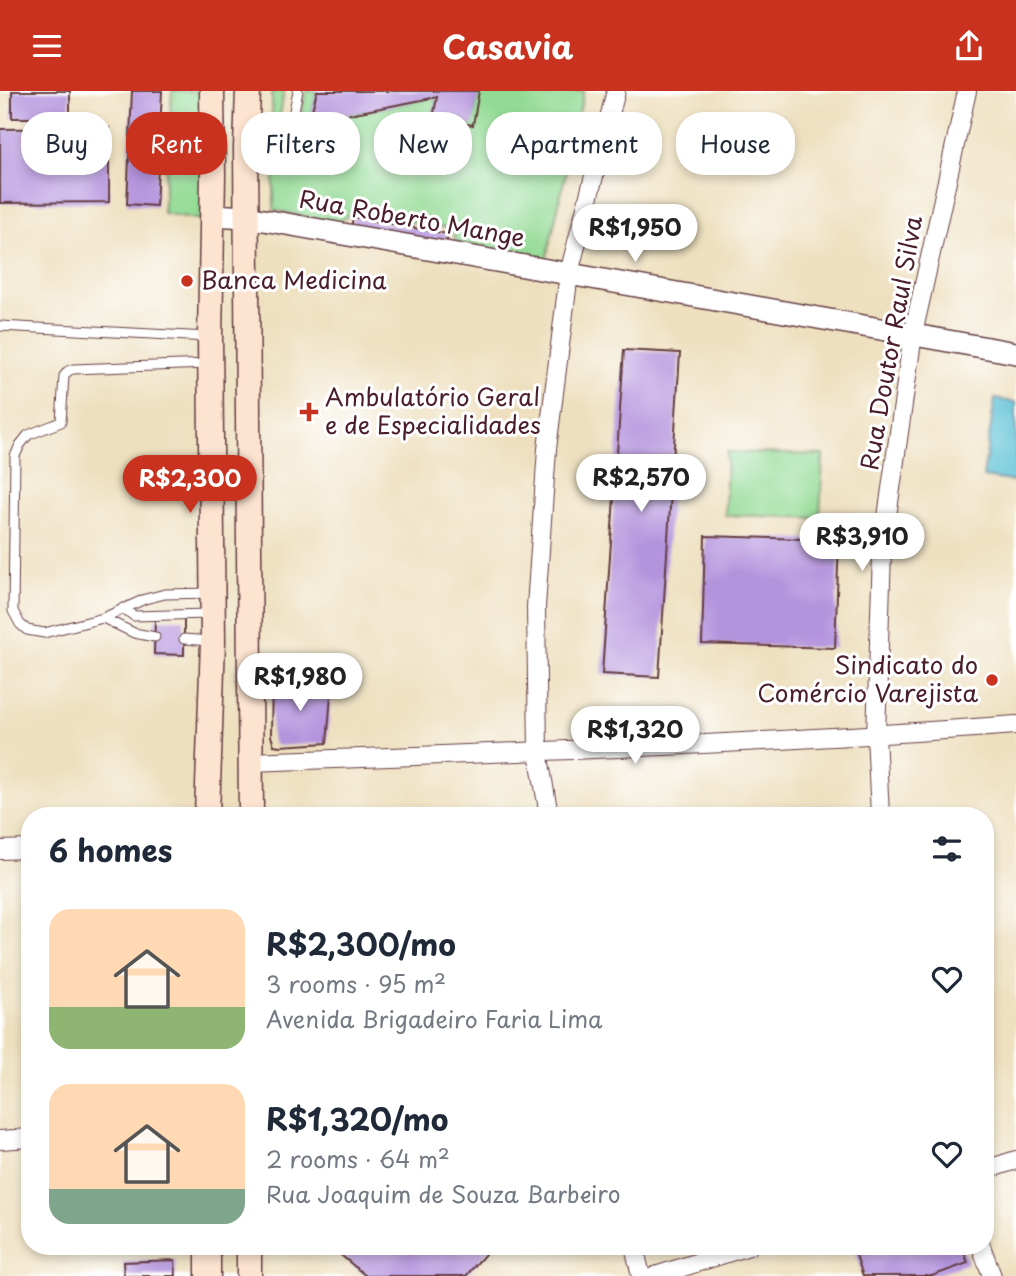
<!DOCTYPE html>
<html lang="en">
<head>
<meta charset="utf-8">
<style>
  :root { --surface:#fff; --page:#f2f2f3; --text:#1f2937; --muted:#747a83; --accent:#c8321e }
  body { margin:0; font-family:"Playpen Sans",sans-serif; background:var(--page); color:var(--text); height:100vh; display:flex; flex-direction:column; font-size:26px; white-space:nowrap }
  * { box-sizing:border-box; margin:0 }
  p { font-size:23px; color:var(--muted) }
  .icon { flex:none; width:38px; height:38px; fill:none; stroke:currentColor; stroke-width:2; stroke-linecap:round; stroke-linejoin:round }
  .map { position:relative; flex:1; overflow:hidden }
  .drawer { position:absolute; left:21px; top:716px; width:973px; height:448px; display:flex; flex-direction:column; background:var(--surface); border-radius:28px; box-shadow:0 4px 10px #0003 }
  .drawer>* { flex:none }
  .guide { position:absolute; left:21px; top:21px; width:975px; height:63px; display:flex; gap:14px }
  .price { position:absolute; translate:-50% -60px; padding:0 16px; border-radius:24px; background:#fff; color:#222; font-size:23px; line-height:46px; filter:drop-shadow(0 2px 4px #0008) }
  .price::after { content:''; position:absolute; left:50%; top:42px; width:21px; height:16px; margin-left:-10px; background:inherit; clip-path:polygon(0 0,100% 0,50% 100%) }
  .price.selected { background:var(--accent); color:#fff }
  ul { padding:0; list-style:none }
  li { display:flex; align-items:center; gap:21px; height:175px; padding:0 28px }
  li span { display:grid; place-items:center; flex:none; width:196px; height:140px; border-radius:21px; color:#555 }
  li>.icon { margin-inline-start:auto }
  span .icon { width:84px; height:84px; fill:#fffc; stroke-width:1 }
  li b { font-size:30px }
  h2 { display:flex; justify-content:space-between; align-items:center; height:84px; padding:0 28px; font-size:30px }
  .chip { padding:0 24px; border-radius:28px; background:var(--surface); box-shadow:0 4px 10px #0003; font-size:24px; line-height:63px }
  .chip.selected { background:var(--accent); color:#fff }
  header { display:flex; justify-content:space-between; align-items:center; height:91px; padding:0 28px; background:var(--accent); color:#fff; font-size:32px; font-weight:700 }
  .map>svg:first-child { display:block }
  .green { fill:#93da94; stroke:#6e7c60; stroke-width:2 }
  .water { fill:#57bfd4; stroke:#506f80; stroke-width:2 }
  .building { fill:#b493dd }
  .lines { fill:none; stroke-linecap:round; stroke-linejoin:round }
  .service-casing { stroke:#633c41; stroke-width:11 }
  .minor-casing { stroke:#633c41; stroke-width:20 }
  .tertiary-casing { stroke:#633c41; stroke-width:24 }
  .secondary-casing { stroke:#633c41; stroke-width:27 }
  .service { stroke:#fff; stroke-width:9 }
  .minor { stroke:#fff; stroke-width:18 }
  .tertiary { stroke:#fff; stroke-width:21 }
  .secondary { stroke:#fde4d1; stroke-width:24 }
  .poi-dot { fill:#c8321e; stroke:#fff; stroke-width:2.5 }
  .labels { text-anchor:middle; stroke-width:6; stroke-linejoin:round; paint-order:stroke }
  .street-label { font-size:24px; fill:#4a1f2b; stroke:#fff }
  .poi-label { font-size:24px; fill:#4a1f2b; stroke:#fff; text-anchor:start }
</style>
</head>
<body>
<header><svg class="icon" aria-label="menu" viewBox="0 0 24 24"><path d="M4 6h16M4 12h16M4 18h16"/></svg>Casavia<svg class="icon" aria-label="share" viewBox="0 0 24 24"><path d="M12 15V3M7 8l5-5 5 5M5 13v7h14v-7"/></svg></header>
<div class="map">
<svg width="1016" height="1185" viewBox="0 0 1016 1185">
  <rect width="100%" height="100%" fill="#fff"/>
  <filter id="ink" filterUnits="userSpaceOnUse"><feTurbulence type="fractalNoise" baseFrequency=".0143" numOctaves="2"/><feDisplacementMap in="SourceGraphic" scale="14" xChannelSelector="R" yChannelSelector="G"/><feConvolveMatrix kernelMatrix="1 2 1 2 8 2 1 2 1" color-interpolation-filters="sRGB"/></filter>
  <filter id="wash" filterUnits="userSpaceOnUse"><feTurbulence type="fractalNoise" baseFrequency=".00686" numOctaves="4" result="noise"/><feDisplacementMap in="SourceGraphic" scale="28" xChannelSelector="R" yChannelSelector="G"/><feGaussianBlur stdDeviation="1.57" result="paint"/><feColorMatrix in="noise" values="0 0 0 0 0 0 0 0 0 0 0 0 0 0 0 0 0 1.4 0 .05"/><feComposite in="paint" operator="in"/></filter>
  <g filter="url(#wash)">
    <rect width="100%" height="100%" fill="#eee0bf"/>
    <g class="green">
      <polygon points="172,0 203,0 202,129 163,122"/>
      <polygon points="272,0 284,0 278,38 272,41"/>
      <path d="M306,0H317L310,31L437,6L433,27L472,34L479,0H584L546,170L457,152L451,138L353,121L338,132L274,119V59C283,59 291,57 296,49Z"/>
      <polygon points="727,361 823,364 820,427 725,424"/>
    </g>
    <polygon class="water" points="995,308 1016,311 1016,391 983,386"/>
    <g id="blocks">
      <g class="building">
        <rect x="12" y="0" width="58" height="27"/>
        <polygon points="132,0 162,0 156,115 127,113"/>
        <polygon points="317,0 479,0 473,34 433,27 437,6 309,31"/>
        <polygon points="109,37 109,111 0,112 0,38"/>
        <polygon points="353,126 448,143 446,155 351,138"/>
        <polygon points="624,259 680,262 659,586 602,583"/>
        <polygon points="705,445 839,449 835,557 702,553"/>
        <polygon points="155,528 184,528 184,564 154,563"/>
        <polygon points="272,591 332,592 327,652 280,655 274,654 271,645"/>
        <polygon points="330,1155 399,1155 408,1162 414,1155 492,1155 466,1185 366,1185"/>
        <polygon points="853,1155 962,1155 968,1172 932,1185 863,1185"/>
        <polygon points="175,1169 176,1185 124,1185 123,1171"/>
      </g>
    </g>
  </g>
  <g filter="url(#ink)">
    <use href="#blocks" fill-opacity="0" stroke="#633c41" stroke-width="2"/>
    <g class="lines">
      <g class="service-casing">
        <g id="service">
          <path d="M248,56C257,55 267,54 276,50C293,43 294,16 298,0"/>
          <polyline points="0,235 208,246"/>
          <polyline points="208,273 73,278 68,280 64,285 61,331 28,344 20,354 15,365 13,520 20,533 27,539 44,542 103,527 145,508 165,503 212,502"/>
          <polyline points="123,517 134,525 209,523"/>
          <polyline points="103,527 134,542 155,546"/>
          <polyline points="184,548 210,550"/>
        </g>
      </g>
      <g class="minor-casing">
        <g id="minor">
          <path d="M251,671C506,662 761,653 1016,634"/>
          <polyline points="549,724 538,661 536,516 547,358 569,182 616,0"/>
          <polyline points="880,724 876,644 882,461 913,243 967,0"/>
          <polyline points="0,759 30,758"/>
          <polyline points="0,1049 30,1047"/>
          <polyline points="985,1079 1016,1069"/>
          <polyline points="634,1155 641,1185"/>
          <polyline points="981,1155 992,1185"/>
          <polyline points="655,1185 749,1155"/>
        </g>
      </g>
      <g class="tertiary-casing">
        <polyline id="tertiary" points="213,124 247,126 1016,262"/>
      </g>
      <g class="secondary-casing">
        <g id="secondary">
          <polyline points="248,0 246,57 251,724"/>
          <polyline points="207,724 213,550 210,246 213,84 212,0"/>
          <polyline points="208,1155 208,1185"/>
          <polyline points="249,1155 249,1185"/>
        </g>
      </g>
      <use href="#service" class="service"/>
      <use href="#minor" class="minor"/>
      <use href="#tertiary" class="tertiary"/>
      <use href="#secondary" class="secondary"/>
    </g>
  </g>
  <g class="poi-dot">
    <circle cx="187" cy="190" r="7"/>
    <path d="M305.5 310.5h7v7h7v7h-7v7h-7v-7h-7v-7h7z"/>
    <circle cx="992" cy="589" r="7"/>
  </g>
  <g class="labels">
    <g class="street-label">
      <text transform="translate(412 128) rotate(10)" y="8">Rua Roberto Mange</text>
      <text transform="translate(892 252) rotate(-80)" y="8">Rua Doutor Raul Silva</text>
    </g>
    <g class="poi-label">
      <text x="201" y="198">Banca Medicina</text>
      <text x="325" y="315">Ambulatório Geral<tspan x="325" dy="28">e de Especialidades</tspan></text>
      <text x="978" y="583" text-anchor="end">Sindicato do<tspan x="978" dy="28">Comércio Varejista</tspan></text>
    </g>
  </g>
</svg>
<b class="price" style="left:635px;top:173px">R$1,950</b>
<b class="price" style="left:641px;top:423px">R$2,570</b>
<b class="price selected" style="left:190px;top:424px">R$2,300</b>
<b class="price" style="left:862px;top:482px">R$3,910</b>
<b class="price" style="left:300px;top:622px">R$1,980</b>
<b class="price" style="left:635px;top:675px">R$1,320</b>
<div class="guide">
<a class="chip">Buy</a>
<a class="chip selected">Rent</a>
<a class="chip">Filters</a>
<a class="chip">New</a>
<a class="chip">Apartment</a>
<a class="chip">House</a>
</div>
<section class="drawer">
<h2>6 homes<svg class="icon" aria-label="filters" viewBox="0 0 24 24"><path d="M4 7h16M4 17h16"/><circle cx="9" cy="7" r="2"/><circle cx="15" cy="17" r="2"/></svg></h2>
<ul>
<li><span style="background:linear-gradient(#ffd9b3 70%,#8fb573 0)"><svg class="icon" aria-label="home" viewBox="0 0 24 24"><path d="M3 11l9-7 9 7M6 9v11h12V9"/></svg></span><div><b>R$2,300/mo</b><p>3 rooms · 95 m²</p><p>Avenida Brigadeiro Faria Lima</p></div><svg class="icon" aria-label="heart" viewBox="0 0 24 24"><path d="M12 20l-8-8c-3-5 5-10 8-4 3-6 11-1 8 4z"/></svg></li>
<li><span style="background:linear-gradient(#ffd9b3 75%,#7fa58c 0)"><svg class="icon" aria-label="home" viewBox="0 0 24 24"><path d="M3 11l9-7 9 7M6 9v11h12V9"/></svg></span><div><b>R$1,320/mo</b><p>2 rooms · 64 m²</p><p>Rua Joaquim de Souza Barbeiro</p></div><svg class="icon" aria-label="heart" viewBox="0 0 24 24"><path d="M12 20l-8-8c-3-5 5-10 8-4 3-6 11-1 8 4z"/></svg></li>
</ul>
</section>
</div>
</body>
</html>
